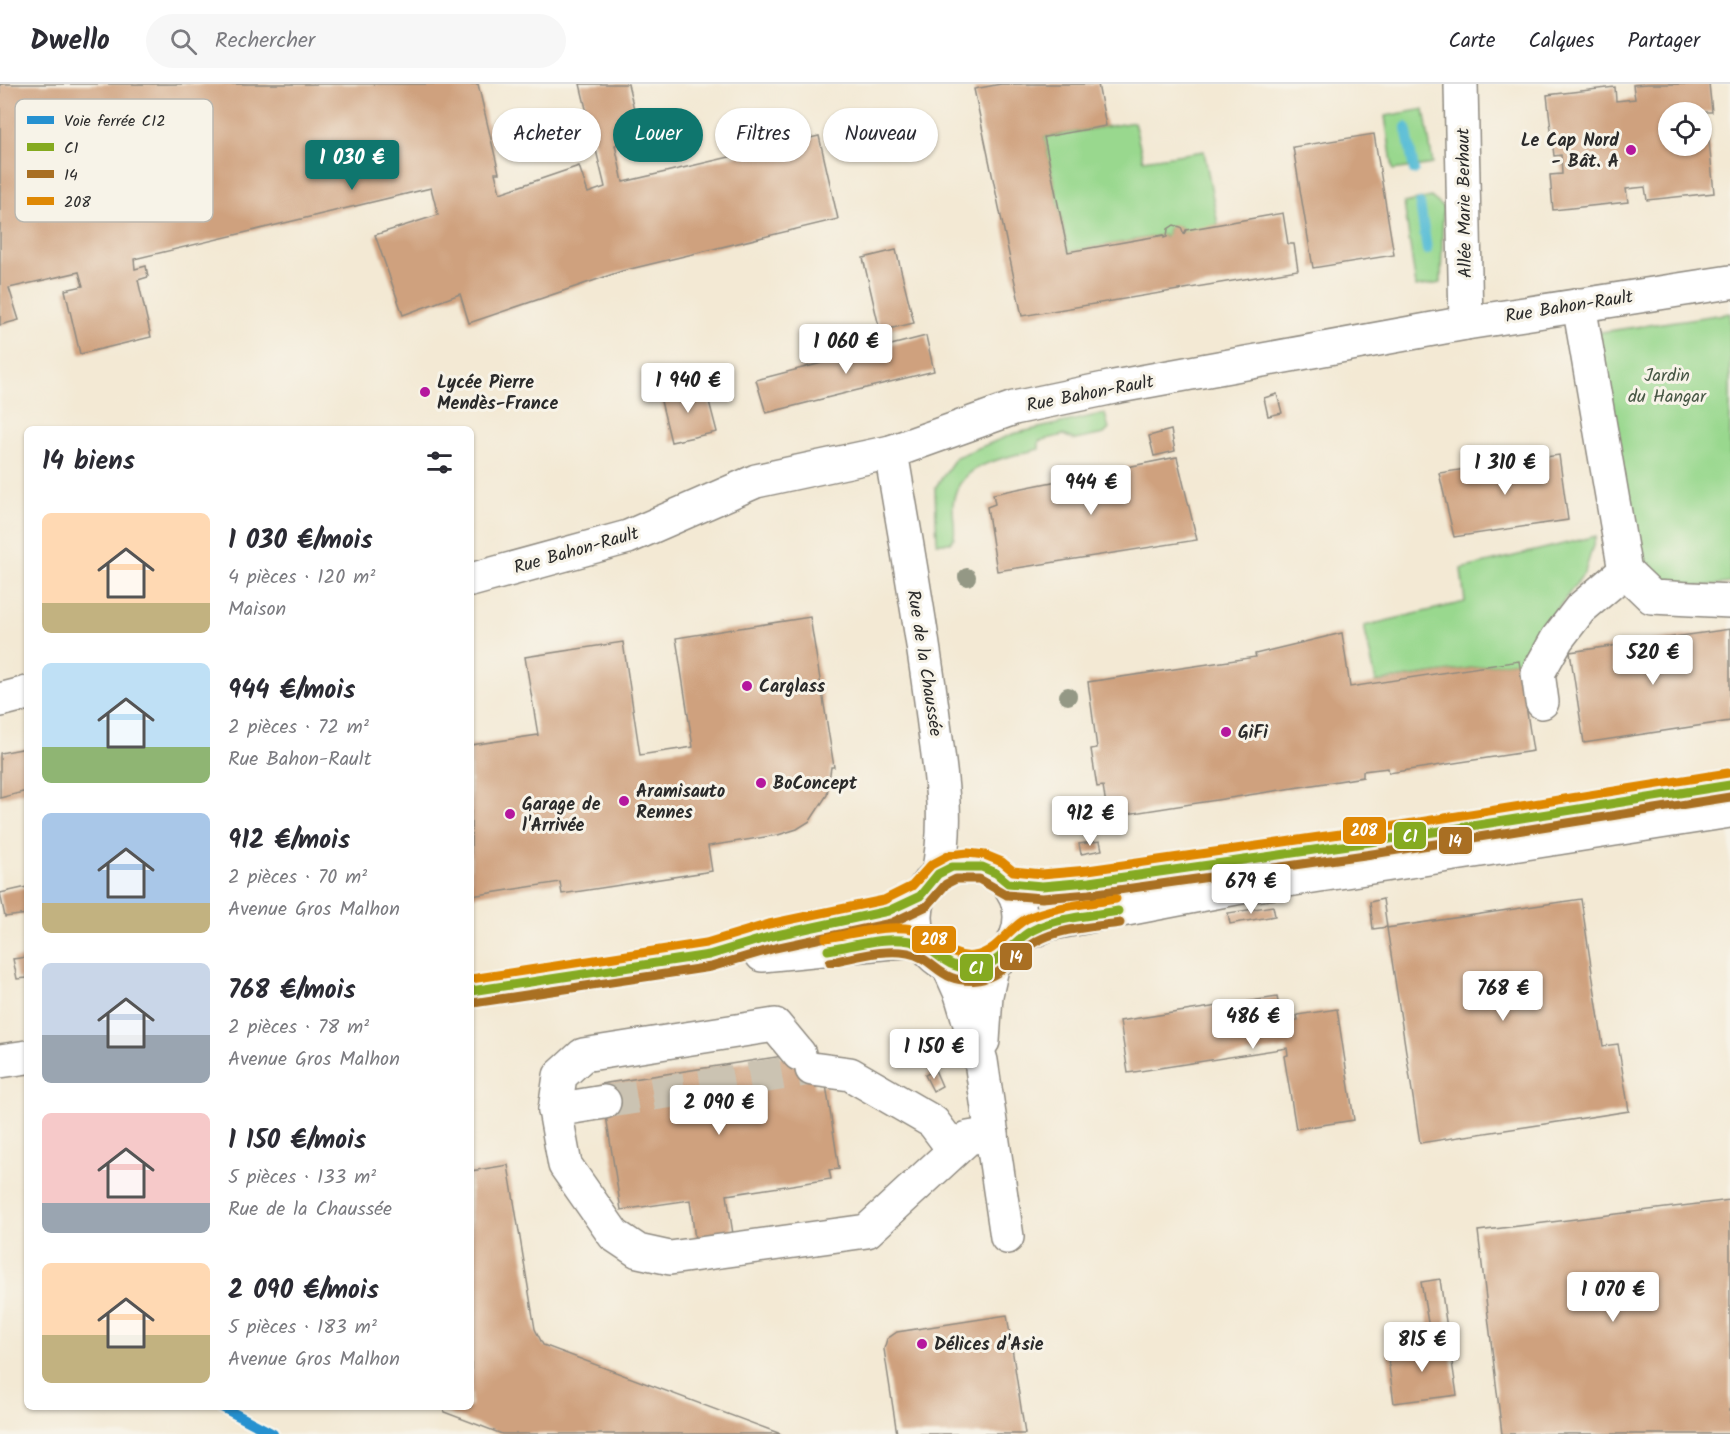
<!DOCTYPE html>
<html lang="fr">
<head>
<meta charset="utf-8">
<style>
  :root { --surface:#fff; --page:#f7f7f7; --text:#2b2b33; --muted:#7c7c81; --line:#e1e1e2; --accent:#0f766e }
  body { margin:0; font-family:Kalam,sans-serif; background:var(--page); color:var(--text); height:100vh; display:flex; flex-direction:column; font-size:22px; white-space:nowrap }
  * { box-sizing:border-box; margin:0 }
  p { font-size:20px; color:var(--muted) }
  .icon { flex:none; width:33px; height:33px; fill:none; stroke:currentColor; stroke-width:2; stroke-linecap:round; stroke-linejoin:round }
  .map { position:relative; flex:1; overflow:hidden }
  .sheet { position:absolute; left:24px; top:342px; width:450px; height:984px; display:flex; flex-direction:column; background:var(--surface); border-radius:9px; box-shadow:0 2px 4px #0004 }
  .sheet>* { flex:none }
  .hud { position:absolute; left:492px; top:24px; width:570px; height:54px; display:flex; gap:12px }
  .buttons { position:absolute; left:1658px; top:18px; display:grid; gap:12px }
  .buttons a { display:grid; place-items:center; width:54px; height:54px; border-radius:50%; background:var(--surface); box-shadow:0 2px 4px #0004; font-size:30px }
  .price { position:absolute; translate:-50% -51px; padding:0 14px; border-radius:6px; background:#fff; color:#222; font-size:20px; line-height:39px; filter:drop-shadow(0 2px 3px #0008) }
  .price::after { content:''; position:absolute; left:50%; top:36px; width:18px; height:14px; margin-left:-9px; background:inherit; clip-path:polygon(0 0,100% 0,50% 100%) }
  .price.on { background:var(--accent); color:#fff }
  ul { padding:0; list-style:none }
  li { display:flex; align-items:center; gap:18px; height:150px; padding:0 18px }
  li span { display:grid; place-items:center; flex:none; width:168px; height:120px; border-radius:9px; color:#555 }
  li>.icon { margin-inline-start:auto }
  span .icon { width:72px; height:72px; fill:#fffc; stroke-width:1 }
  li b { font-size:26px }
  h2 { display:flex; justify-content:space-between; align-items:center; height:72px; padding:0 18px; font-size:26px }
  .chip { padding:0 21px; border-radius:27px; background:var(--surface); box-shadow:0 2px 4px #0004; font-size:21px; line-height:54px }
  .chip.on { background:var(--accent); color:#fff }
  header { display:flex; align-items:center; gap:36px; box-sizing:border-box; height:84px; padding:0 30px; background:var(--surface); border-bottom:2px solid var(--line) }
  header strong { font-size:28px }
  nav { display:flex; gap:33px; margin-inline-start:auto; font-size:21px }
  .search { width:420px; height:54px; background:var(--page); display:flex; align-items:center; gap:15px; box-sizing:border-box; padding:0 21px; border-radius:33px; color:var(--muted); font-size:22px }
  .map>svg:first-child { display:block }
  .green { fill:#99d88e; stroke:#62825c; stroke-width:1.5 }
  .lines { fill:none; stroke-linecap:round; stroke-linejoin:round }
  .stream { stroke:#58bdd6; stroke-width:10 }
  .building { fill:#cfa17e }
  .minor-tunnel { stroke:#cbc3b2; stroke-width:33; stroke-dasharray:33 16; stroke-linecap:butt }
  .minor-casing { stroke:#8f8a80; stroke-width:36 }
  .major-casing { stroke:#8f8a80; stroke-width:36 }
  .minor { stroke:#fff; stroke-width:33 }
  .major { stroke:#fff; stroke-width:33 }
  .bus-1-casing { stroke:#f7f3e8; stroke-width:14 }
  .bus-2-casing { stroke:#f7f3e8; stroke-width:14 }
  .bus-3-casing { stroke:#f7f3e8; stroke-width:14 }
  .bus-1 { stroke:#85aa20; stroke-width:9 }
  .bus-2 { stroke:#a96f23; stroke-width:9 }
  .bus-3 { stroke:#df8804; stroke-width:9 }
  .rail-1-casing { stroke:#f7f3e8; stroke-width:15 }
  .rail-1 { stroke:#2691d0; stroke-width:10 }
  .tree { fill:#949885 }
  .poi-dot { fill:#b5179e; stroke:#f7f3e8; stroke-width:2 }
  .labels { text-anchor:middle; stroke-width:6; stroke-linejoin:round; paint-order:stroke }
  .poi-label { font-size:18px; font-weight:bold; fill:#2b2b2b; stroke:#f7f3e8; text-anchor:start }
  .street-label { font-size:18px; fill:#2b2b2b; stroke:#f7f3e8 }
  .park-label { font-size:18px; fill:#465644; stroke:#f7f3e8 }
  .key { fill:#f7f3e8; stroke:#bab7af; stroke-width:1.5 }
  .key-label { font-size:16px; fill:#2b2b2b }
  .line-badge { stroke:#f7f3e8; stroke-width:2 }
  .badge-label { font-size:16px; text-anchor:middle; font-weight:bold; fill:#fff }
</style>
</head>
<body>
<header>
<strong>Dwello</strong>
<div class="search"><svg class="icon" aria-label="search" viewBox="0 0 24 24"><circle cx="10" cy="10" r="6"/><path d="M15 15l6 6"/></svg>Rechercher</div>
<nav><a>Carte</a><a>Calques</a><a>Partager</a></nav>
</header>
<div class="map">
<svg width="1730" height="1350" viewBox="0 0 1730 1350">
  <rect width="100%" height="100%" fill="#f7f3e8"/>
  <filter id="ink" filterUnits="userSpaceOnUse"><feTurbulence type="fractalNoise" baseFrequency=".0167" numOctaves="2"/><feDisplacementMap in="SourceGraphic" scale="12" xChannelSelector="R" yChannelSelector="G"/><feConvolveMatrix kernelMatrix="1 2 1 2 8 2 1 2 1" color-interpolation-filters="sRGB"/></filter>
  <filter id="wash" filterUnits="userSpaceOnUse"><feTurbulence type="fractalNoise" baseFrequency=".008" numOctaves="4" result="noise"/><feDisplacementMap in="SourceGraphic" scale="24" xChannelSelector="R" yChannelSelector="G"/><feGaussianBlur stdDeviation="1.35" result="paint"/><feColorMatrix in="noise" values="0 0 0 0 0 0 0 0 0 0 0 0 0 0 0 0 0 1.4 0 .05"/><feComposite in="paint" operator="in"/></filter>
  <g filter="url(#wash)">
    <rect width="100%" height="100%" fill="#f3e9d4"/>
    <g class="green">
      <polygon points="1424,25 1433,80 1393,86 1385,32"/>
      <polygon points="1134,38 1143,76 1204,67 1218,141 1184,150 1181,143 1174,141 1168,145 1167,153 1164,154 1164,151 1068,168 1044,53"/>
      <polygon points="1431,113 1443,123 1441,199 1416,203 1404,119"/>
      <path d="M1730,229V499C1684,505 1668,506 1636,470L1595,249Z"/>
      <path d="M1101,330H1105L1109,345L1104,350L1075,356L1063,351L1039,357V365C1006,374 957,378 953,420C952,431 956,442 954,453L950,459H937L935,404L956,373L1013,350Z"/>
      <polygon points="1596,452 1585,488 1519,577 1376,598 1364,542 1465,518 1461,485"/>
    </g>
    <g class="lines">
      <g class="stream">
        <polyline points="1406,43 1414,86"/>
        <polyline points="1420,120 1427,166"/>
      </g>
    </g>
    <g id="blocks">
      <g class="building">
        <polygon points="0,0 478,0 499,89 495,89 500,109 579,82 588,109 605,103 580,0 628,0 641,55 615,61 623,98 819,52 838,135 622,187 469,239 460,210 403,231 375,151 438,131 431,104 134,175 135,185 146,182 148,193 138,196 151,253 80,270 65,206 83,202 79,188 9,204 19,236 0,241"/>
        <polygon points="1001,0 1098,0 1106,42 1044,53 1068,168 1164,151 1164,154 1167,153 1168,145 1174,141 1181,143 1184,150 1186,146 1283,129 1288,160 1294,160 1298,186 1022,232 974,5"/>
        <polygon points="1647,0 1709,0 1712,28 1668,28 1668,62 1701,62 1701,48 1708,47 1714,109 1647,116 1645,103 1626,105 1628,118 1553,126 1550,91 1562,90 1561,71 1554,72 1547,11 1615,3 1616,17 1635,15 1633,1"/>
        <polygon points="1374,50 1394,171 1313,184 1293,63"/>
        <polygon points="896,166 914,239 880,247 863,174"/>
        <polygon points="926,252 934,287 766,329 756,296"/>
        <polygon points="705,302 717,348 671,358 660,313"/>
        <polygon points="1277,310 1282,329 1268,332 1264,314"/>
        <polygon points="1171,346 1175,367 1154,372 1149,352"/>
        <polygon points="1559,371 1568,436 1454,453 1439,389"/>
        <polygon points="1177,373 1197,456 997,487 987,423 995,420 993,410"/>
        <polygon points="810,533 834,683 831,683 827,711 810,737 797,745 778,751 708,762 712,787 562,810 560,798 471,812 471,661 538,651 525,573 623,558 640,671 693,663 676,554"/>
        <polygon points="1730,545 1730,637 1584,659 1570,568"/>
        <polygon points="1342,549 1350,603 1519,577 1533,667 1389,689 1388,684 1363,687 1363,693 1108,733 1103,702 1097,703 1091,665 1097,664 1088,598 1256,573 1255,570"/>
        <polygon points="27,664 27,707 0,714 0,669"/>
        <polygon points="1100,757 1102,766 1081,770 1079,760"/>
        <polygon points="27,803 27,830 5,833 0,809"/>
        <polygon points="1383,815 1387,843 1373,845 1370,818"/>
        <polygon points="1581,815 1603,962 1618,960 1629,1027 1420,1059 1387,844"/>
        <polygon points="1273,822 1275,832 1230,840 1228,829"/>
        <polygon points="27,873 27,894 17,895 13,875"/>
        <polygon points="1277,913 1282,939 1298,936 1297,931 1337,925 1354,1036 1296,1045 1284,972 1288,971 1287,964 1128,989 1120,937"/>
        <polygon points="809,968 815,1003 826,1001 839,1085 829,1086 831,1095 727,1111 733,1150 695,1155 690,1116 621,1126 601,1000"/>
        <polygon points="935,986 942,1002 933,1007 925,991"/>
        <polygon points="508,1081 535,1245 543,1261 781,1350 502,1350 444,1328 443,1323 471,1323 471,1087"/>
        <polygon points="1730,1116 1730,1350 1502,1350 1478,1147"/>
        <polygon points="1440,1195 1448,1252 1431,1256 1421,1198"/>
        <polygon points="1007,1231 1025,1350 897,1350 884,1265 887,1255 897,1248"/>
        <polygon points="1449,1258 1457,1311 1394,1319 1387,1268"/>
      </g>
    </g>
  </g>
  <g filter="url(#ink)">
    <use href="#blocks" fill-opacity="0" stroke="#8f8a80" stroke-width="1.5"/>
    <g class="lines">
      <polyline class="minor-tunnel" points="604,1018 812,985"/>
      <g class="minor-casing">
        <g id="minor">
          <polyline points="1461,0 1466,239"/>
          <polyline points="1579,221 1625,487 1652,513 1730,517"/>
          <path d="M891,368C906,458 923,549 934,640C941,693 949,736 938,790"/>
          <polyline points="471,496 628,453 756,397 891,368 1014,324 1114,303 1466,239 1730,198"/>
          <polyline points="0,616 27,609"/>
          <polyline points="1542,618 1538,589 1557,555 1580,525 1625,487"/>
          <polyline points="948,881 961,910 981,977 1007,1153"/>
          <polyline points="983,957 986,911 993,879"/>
          <polyline points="799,970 775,941 583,971 560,992 555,1026 565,1081 614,1151 638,1167 670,1174 867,1147 968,1054 992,1050"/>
          <polyline points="812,985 850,990 933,1038 954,1066"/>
          <polyline points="555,1026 604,1018"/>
        </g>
      </g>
      <g class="major-casing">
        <g id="major">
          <circle cx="968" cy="833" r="52"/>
          <polyline points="1008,799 1042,802 1089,798 1377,757 1730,701"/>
          <polyline points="1015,855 1048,840 1236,804 1730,727"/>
          <polyline points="762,871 893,858 910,857 925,862"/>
          <polyline points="471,907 709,871 772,852 888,827 920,812"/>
          <polyline points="0,977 27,973"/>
        </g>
      </g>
      <use href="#minor" class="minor"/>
      <use href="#major" class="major"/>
      <g class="bus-1-casing">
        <g id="bus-1">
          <path d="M828,866C854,862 884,852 910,857C937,862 944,888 976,884C1001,881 1012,856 1033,846C1059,833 1090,832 1118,827"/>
          <polyline points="471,907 709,871 772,852 888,827 920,812 938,790 952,783 982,783 996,789 1008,799 1042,802 1089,798 1377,757 1730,701"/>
        </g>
      </g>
      <g class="bus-2-casing">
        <g id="bus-2">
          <path d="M830,878C854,874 883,864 908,869C936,874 939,901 978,896C1004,892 1014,870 1035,858C1060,844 1092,843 1120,839"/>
          <polyline points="473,919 711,883 775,864 891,839 927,822 946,800 956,795 979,795 1007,811 1042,814 1090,810 1379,769 1730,713"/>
        </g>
      </g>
      <g class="bus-3-casing">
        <g id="bus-3">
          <path d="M826,854C854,850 885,840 913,845C937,850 949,876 974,872C996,869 1008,845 1026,835C1054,822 1086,820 1116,815"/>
          <polyline points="471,895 706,859 769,840 884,816 912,802 931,781 950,771 968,769 985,771 1002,778 1013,787 1042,790 1088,786 1375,745 1728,689"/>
        </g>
      </g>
      <use href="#bus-1" class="bus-1"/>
      <use href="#bus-2" class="bus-2"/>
      <use href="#bus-3" class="bus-3"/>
      <g class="rail-1-casing">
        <polyline id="rail-1" points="222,1323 273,1350"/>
      </g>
      <use href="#rail-1" class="rail-1"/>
    </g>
    <g class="tree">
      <circle cx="967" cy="493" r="9"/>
      <circle cx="1068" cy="612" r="9"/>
    </g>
  </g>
  <g class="poi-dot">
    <circle cx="1631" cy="66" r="6"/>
    <circle cx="425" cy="308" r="6"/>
    <circle cx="747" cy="602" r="6"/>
    <circle cx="1226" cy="648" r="6"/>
    <circle cx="761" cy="699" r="6"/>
    <circle cx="624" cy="717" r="6"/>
    <circle cx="510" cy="730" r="6"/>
    <circle cx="922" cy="1260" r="6"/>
  </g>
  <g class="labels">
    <g class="poi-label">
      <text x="1619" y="62" text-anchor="end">Le Cap Nord<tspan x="1619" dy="21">- Bât. A</tspan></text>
      <text x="437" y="304">Lycée Pierre<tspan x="437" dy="21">Mendès-France</tspan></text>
      <text x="759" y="608">Carglass</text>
      <text x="1238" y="654">GiFi</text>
      <text x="773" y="705">BoConcept</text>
      <text x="636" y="713">Aramisauto<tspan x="636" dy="21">Rennes</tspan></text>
      <text x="522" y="726">Garage de<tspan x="522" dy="21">l'Arrivée</tspan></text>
      <text x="934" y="1266">Délices d'Asie</text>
    </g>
    <g class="street-label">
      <text transform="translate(1464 119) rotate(-91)" y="6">Allée Marie Berhaut</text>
      <text transform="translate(1569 222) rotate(-9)" y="6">Rue Bahon-Rault</text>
      <text transform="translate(1090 309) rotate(-11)" y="6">Rue Bahon-Rault</text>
      <text transform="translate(576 466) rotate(-16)" y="6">Rue Bahon-Rault</text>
      <text transform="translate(925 579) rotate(81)" y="6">Rue de la Chaussée</text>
    </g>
    <g class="park-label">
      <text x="1667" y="297">Jardin<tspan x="1667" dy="21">du Hangar</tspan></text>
    </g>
  </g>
  <rect x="15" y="15" width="198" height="123" rx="9" class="key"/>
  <rect x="27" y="32" width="27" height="8" fill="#2691d0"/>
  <rect x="27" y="59" width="27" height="8" fill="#85aa20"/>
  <rect x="27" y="86" width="27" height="8" fill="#a96f23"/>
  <rect x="27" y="113" width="27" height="8" fill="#df8804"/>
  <g class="key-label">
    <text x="64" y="42">Voie ferrée C12</text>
    <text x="64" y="69">C1</text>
    <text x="64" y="96">14</text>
    <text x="64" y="123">208</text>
  </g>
  <g class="line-badge">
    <rect x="1342" y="732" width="45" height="29" rx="6" fill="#df8804"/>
    <rect x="1393" y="737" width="34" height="29" rx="6" fill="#85aa20"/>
    <rect x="1438" y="742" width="35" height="29" rx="6" fill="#a96f23"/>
    <rect x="911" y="841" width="46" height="29" rx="6" fill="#df8804"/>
    <rect x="999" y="858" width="34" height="29" rx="6" fill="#a96f23"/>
    <rect x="959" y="869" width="35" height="29" rx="6" fill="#85aa20"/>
  </g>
  <g class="badge-label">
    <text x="1364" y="752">208</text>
    <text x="1410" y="758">C1</text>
    <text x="1455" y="763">14</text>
    <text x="934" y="861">208</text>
    <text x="1016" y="879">14</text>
    <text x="976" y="890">C1</text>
  </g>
</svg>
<div class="buttons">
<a><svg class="icon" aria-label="locate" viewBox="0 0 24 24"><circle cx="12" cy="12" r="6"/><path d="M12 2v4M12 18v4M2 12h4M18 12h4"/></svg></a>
</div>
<b class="price on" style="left:352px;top:107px">1 030 €</b>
<b class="price" style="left:846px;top:291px">1 060 €</b>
<b class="price" style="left:688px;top:330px">1 940 €</b>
<b class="price" style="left:1505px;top:412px">1 310 €</b>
<b class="price" style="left:1091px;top:432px">944 €</b>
<b class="price" style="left:1653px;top:602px">520 €</b>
<b class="price" style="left:1090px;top:763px">912 €</b>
<b class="price" style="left:1251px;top:831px">679 €</b>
<b class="price" style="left:1503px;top:938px">768 €</b>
<b class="price" style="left:1253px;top:966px">486 €</b>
<b class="price" style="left:934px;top:996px">1 150 €</b>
<b class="price" style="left:719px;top:1052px">2 090 €</b>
<b class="price" style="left:1613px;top:1239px">1 070 €</b>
<b class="price" style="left:1422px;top:1289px">815 €</b>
<div class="hud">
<a class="chip">Acheter</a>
<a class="chip on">Louer</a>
<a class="chip">Filtres</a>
<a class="chip">Nouveau</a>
</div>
<section class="sheet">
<h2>14 biens<svg class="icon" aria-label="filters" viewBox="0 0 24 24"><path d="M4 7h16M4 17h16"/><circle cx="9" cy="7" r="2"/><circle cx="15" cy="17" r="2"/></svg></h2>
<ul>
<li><span style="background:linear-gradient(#ffd9b3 75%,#c2b280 0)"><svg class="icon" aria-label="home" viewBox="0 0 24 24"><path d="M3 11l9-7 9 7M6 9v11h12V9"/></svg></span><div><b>1 030 €/mois</b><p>4 pièces · 120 m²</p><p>Maison</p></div></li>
<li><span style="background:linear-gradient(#bfe0f5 70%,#8fb573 0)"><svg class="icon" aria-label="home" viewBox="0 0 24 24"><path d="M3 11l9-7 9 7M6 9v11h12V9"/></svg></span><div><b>944 €/mois</b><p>2 pièces · 72 m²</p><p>Rue Bahon-Rault</p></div></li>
<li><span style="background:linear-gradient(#a9c7e8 75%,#c2b280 0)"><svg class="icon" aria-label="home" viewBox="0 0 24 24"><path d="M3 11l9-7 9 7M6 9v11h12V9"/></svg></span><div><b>912 €/mois</b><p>2 pièces · 70 m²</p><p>Avenue Gros Malhon</p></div></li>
<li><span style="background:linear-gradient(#c9d6e8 60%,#9aa5b1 0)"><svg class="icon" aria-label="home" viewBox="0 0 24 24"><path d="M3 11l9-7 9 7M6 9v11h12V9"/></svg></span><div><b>768 €/mois</b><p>2 pièces · 78 m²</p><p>Avenue Gros Malhon</p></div></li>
<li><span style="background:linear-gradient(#f6c9c9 75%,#9aa5b1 0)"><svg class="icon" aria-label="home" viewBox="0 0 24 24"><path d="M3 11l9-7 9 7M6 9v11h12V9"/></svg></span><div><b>1 150 €/mois</b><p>5 pièces · 133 m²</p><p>Rue de la Chaussée</p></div></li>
<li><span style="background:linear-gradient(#ffd9b3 60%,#c2b280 0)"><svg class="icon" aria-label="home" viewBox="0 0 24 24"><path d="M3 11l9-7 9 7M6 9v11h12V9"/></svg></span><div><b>2 090 €/mois</b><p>5 pièces · 183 m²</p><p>Avenue Gros Malhon</p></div></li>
</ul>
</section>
</div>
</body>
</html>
